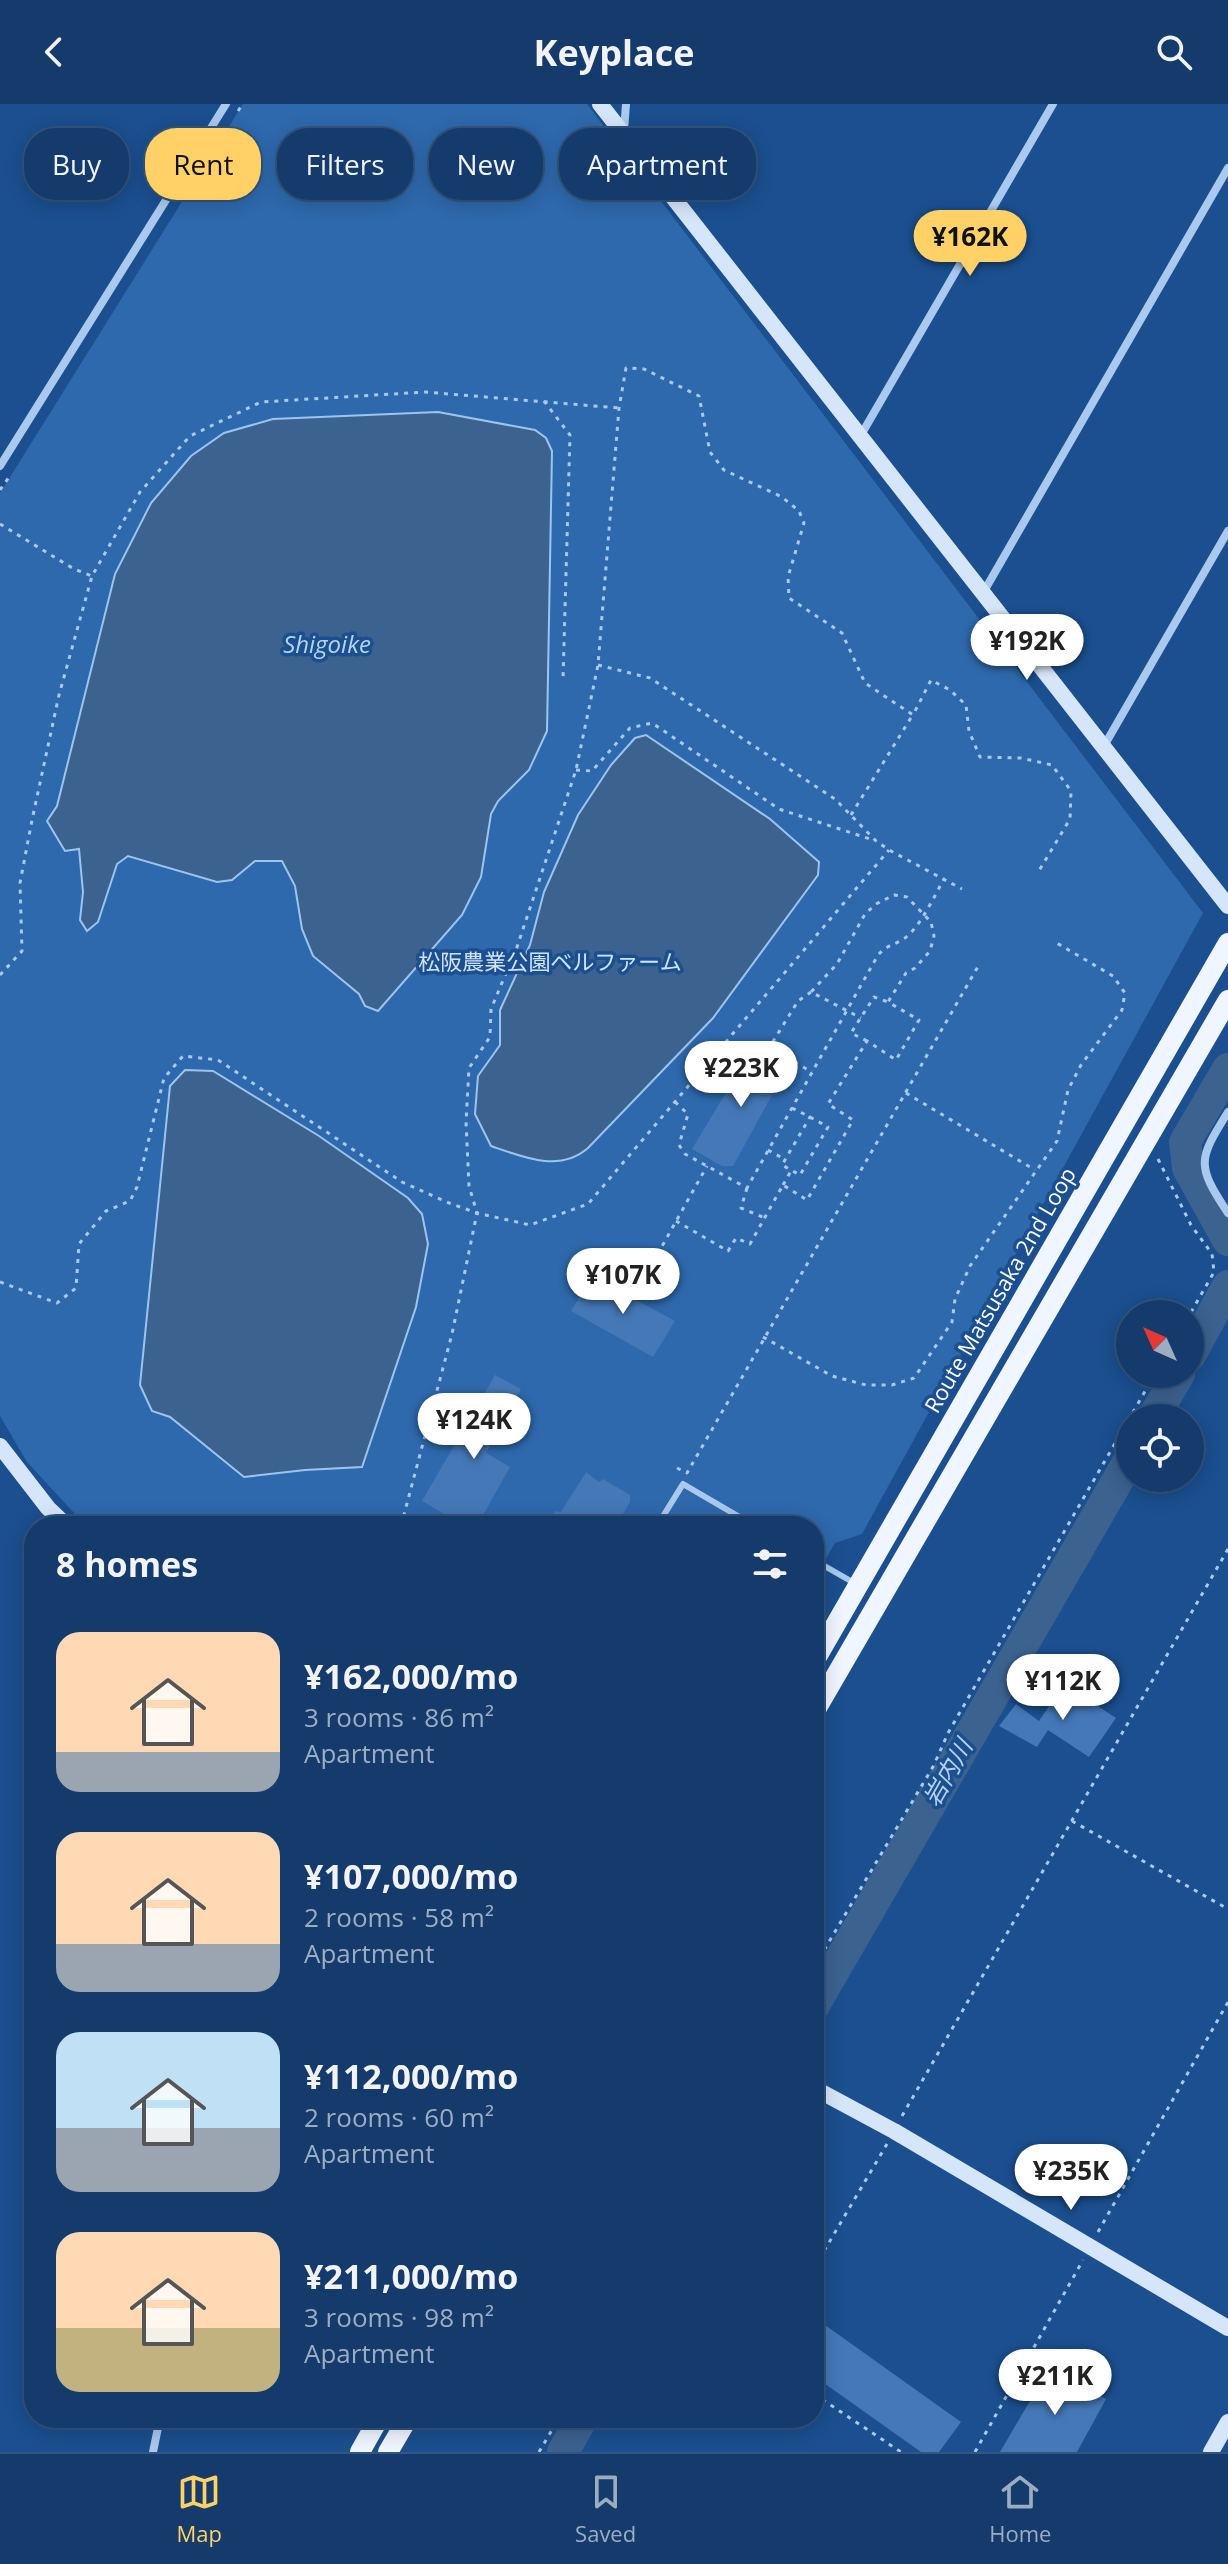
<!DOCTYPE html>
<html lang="en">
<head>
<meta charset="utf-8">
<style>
  :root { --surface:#143b6b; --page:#1d4271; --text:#f1f3f6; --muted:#9dadc1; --line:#33557e; --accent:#ffd166 }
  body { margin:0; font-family:"Open Sans","Noto Sans JP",sans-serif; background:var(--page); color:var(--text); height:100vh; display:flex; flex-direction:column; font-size:30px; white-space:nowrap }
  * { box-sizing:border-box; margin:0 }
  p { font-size:26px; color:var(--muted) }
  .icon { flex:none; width:44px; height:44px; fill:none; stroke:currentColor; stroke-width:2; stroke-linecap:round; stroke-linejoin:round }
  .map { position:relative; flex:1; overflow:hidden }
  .panel { position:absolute; left:24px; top:1412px; width:800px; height:912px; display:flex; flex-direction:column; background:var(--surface); border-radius:32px; box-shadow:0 4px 20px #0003,0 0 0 2px var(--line) }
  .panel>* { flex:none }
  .top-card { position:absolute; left:24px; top:24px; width:800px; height:72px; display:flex; gap:16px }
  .needle { width:52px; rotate:315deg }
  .tools { position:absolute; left:1116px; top:1196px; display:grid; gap:16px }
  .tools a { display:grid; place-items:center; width:88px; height:88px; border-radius:50%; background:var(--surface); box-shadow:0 4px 20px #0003,0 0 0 2px var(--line); font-size:40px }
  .price { position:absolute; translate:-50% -68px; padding:0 18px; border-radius:28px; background:#fff; color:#222; font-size:26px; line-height:52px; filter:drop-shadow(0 2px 4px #0008) }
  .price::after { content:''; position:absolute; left:50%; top:48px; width:24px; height:18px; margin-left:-12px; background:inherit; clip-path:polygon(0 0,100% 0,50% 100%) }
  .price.selected { background:var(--accent); color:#111 }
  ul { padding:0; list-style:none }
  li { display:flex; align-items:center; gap:24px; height:200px; padding:0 32px }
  li span { display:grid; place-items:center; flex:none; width:224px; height:160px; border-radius:24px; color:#555 }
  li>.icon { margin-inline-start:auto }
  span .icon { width:96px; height:96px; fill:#fffc; stroke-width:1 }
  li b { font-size:34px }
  h2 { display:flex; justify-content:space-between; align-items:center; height:96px; padding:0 32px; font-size:34px }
  .chip { padding:0 28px; border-radius:32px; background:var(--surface); box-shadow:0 4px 20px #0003,0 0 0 2px var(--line); font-size:28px; line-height:72px }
  .chip.selected { background:var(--accent); color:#111 }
  header { display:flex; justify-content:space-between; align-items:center; height:104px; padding:0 32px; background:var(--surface); font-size:36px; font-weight:700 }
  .tabs { display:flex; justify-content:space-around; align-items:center; height:112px; border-top:2px solid var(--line); background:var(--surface); font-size:22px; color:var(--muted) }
  .tabs a { display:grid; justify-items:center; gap:4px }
  .tabs .selected { color:var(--accent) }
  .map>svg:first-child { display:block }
  .green { fill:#2e69ad }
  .water { fill:#3c6290; stroke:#9cc4f0; stroke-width:2 }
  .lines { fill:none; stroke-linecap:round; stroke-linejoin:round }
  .river { stroke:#3c6290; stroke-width:32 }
  .building { fill:#4478b7 }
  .path { stroke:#a9c9ee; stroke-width:3; stroke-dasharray:4 6; stroke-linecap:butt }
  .lane { stroke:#a9c9ee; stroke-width:6 }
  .street { stroke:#a9c9ee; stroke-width:8 }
  .secondary { stroke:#d6e6fa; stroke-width:16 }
  .primary { stroke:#f0f6ff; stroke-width:20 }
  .labels { text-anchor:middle; stroke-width:7; stroke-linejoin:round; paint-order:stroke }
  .park-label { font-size:22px; fill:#cfe3fa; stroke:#1b4f8f }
  .street-label { font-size:22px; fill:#fff; stroke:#1b4f8f }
  .water-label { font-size:24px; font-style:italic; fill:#b5d3f5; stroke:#1b4f8f }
</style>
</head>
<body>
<header><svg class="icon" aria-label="back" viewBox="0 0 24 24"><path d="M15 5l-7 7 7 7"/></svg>Keyplace<svg class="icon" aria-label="search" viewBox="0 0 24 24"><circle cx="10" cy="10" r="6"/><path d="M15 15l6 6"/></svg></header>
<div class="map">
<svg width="1228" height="2348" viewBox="0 0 1228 2348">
  <rect width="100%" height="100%" fill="#1b4f8f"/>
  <polygon class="green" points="243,0 587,0 1203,809 862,1430 835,1439 814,1475 814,1422 86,1422 27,1358 0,1312 0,389"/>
  <g class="water">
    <polygon points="438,308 535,326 546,334 552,347 547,627 529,666 498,697 491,710 481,773 462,811 378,907 365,902 359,890 313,852 302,825 295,782 282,757 255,757 232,776 217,778 128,752 117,760 98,818 87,827 80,816 83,788 79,745 65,747 47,717 57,702 115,470 151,399 191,352 224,329 273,315"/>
    <path d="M646,631L770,715L819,758L818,771L713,914L588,1044C559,1069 523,1053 491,1042L475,1010L478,972L500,941V906L530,841L544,788L578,711L611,661L635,634Z"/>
    <polygon points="185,966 213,967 319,1032 408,1094 422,1110 428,1140 416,1203 362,1363 305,1366 244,1373 170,1313 152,1307 140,1281 170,982"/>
  </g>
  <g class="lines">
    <g class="river">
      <polyline points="1228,965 1185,1038 1188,1064 1228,1136"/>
      <polyline points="1190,1251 1228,1182"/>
      <polyline points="1153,1314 1179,1270"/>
      <polyline points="814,1901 1130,1355"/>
      <polyline points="563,2348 582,2314"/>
    </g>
  </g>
  <g class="building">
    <polygon points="754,942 788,962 733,1062 722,1062 692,1045"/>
    <polygon points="592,1172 675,1217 653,1253 571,1207"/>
    <polygon points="495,1271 521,1285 486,1349 510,1363 477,1422 464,1422 422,1397"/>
    <polygon points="586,1368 599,1378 603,1375 630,1391 630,1398 616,1422 547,1422 555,1407 561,1408"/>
    <polygon points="1064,1580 1116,1614 1089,1653 1048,1626 1037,1643 999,1622 1016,1600 1039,1617"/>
    <polygon points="825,2221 961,2318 939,2348 921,2348 814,2272 814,2236"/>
    <polygon points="1042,2262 1106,2295 1077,2348 1000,2348 1037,2285 1031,2282"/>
  </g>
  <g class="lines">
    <g class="path">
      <polyline points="238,7 243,0"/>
      <polyline points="544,297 570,331 563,575"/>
      <polyline points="0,386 9,373"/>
      <polyline points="0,420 74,465 92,472"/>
      <polyline points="598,561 650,574 835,695 876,737 889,746 962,785"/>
      <polyline points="576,666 592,667 630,624 652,619 779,705 873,736"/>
      <polyline points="851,711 912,612"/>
      <polyline points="0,871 22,847 20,779 32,716 59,591 92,472 140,388 190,332 261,298 425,288 619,304"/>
      <polyline points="811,888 798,897 769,944 812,968"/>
      <polyline points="867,937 851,929 874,893 888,898"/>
      <polyline points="906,989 1035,1066"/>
      <path d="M675,998L688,1010L679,1041L685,1050L747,1084L878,851C888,840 895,841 905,834C920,823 935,791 944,775"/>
      <polyline points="792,1004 810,1013"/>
      <polygon points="810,1013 828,1023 800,1071 782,1061"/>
      <polyline points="768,1046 786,1056"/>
      <polyline points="1158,1055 1191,1121 1212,1150 1214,1168 1190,1210"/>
      <polyline points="783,1081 791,1067"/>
      <polyline points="747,1084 741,1104 765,1114"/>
      <polyline points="676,1117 728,1147 736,1134 750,1140 783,1081 807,1096 853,1016 828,1000 867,937 896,956 919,916 888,898 906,869 915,864 930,847 934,832 931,818 907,793 894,791 876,800 865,810 837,860 811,888 861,914"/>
      <polyline points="0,1178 57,1199 76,1184 79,1140 106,1107 130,1097 137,1083 164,974 183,952 218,956 402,1078 449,1099 477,1109 530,1121 588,1100 889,746"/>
      <polyline points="633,1194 707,1062"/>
      <polyline points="763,1233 832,1272 866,1281 892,1281 914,1274 952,1218 955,1195 970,1162 1057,1037 1068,986 1081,961 1122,906 1125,889 1113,872 1055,838"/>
      <polyline points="677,1364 687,1369 980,859"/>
      <polyline points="401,1422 452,1230 477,1109 469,1082 466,1018 469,964 490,933 491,905 517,843 576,666 598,561 619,304 626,264 644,265 699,292 710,348 724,366 782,393 799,407 804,419 788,473 789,494 842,529 865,579 913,611 931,576 950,586 966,601 969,627 980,653 1021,654 1052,661 1071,687 1070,715 1037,770"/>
      <polyline points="1072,1717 1228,1805"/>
      <polyline points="814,1863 934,1661 948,1629 1155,1270"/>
      <polyline points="902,2012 1228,1445"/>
      <polyline points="1098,2128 1228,1898"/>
      <polyline points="814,2164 887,2040"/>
      <polyline points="814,2290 901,2348"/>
      <polyline points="539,2348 559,2314"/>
      <polyline points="975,2348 1083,2156"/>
    </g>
    <g class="lane">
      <polyline points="657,1422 683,1380 755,1422"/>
      <polyline points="814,1456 856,1480"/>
    </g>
    <g class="street">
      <polyline points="624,27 626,0"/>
      <polyline points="861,331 1053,0"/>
      <polyline points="0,362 226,0"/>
      <polyline points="983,489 1228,64"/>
      <polyline points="1104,642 1228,427"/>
      <path d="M1228,1008C1198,1056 1196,1061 1228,1109"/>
      <polyline points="153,2348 160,2314"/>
    </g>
    <g class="secondary">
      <polyline points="600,0 1228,802"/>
      <polyline points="0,1342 48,1404 67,1422"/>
      <polyline points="814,1984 894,2027 1228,2224"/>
      <polyline points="1211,2348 1228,2318"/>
    </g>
    <g class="primary">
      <polyline points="814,1558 1228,839"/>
      <polyline points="814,1609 1228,896"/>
      <polyline points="360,2348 379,2314"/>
      <polyline points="388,2348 408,2314"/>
    </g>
  </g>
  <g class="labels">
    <g class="park-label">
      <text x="550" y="866">松阪農業公園ベルファーム</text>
    </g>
    <g class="street-label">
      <text transform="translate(1000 1186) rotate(-60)" y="8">Route Matsusaka 2nd Loop</text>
    </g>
    <g class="water-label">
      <text x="327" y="549">Shigoike</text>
      <text transform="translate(948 1669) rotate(-60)" y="8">岩内川</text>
    </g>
  </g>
</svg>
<div class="tools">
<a><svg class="needle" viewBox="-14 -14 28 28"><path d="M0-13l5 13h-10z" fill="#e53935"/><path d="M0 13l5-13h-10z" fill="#9dadc1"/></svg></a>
<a><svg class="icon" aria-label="locate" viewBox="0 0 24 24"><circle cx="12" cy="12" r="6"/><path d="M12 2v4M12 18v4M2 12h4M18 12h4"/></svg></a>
</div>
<b class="price selected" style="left:970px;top:174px">¥162K</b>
<b class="price" style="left:1027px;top:578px">¥192K</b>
<b class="price" style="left:741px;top:1005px">¥223K</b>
<b class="price" style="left:623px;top:1212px">¥107K</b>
<b class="price" style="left:474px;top:1357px">¥124K</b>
<b class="price" style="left:1063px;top:1618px">¥112K</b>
<b class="price" style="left:1071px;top:2108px">¥235K</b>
<b class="price" style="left:1055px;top:2313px">¥211K</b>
<div class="top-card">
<a class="chip">Buy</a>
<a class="chip selected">Rent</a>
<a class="chip">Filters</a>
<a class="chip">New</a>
<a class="chip">Apartment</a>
</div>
<section class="panel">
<h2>8 homes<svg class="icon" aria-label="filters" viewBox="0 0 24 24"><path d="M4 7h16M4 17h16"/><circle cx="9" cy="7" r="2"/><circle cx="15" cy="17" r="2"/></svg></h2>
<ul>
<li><span style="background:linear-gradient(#ffd9b3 75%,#9aa5b1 0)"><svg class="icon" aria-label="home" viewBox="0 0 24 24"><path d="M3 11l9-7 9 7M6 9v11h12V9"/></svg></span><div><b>¥162,000/mo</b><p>3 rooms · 86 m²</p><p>Apartment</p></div></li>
<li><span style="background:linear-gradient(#ffd9b3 70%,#9aa5b1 0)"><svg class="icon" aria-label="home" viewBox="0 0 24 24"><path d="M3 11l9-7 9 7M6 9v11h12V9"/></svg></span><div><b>¥107,000/mo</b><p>2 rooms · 58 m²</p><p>Apartment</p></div></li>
<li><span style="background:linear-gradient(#bfe0f5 60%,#9aa5b1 0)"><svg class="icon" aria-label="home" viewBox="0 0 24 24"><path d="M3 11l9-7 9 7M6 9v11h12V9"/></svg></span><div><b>¥112,000/mo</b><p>2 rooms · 60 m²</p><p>Apartment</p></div></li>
<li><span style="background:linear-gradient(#ffd9b3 60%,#c2b280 0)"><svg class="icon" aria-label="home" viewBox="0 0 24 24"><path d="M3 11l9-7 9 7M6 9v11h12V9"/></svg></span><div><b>¥211,000/mo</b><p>3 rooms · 98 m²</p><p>Apartment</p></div></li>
</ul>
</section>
</div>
<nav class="tabs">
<a class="selected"><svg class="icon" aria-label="map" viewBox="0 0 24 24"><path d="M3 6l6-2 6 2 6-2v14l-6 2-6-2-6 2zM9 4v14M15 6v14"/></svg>Map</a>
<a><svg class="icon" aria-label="saved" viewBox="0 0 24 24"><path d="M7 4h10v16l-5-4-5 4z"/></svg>Saved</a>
<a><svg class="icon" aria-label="home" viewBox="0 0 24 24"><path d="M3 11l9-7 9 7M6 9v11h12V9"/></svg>Home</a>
</nav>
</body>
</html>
